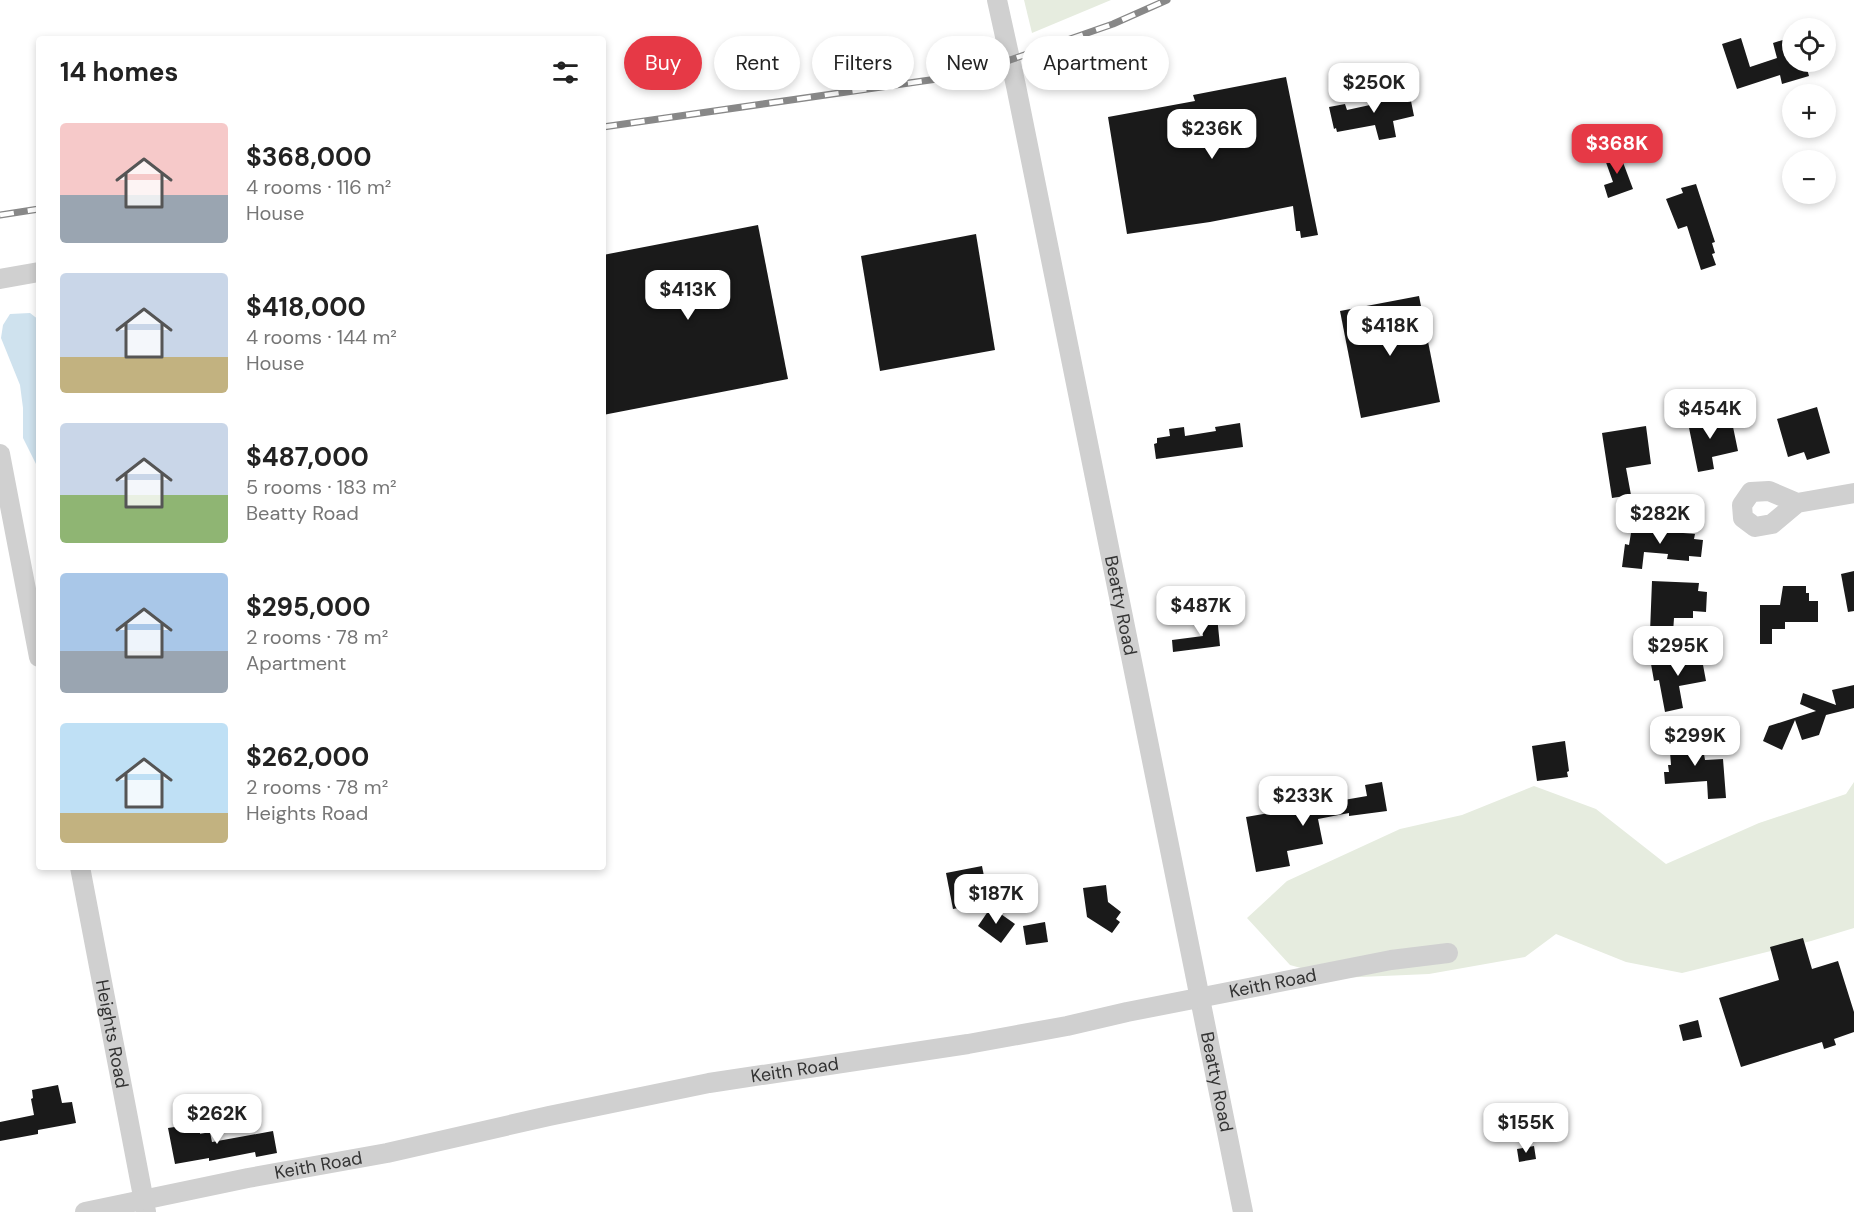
<!DOCTYPE html>
<html lang="en">
<head>
<meta charset="utf-8">
<style>
  :root { --surface:#fff; --page:#f6f6f6; --text:#222; --muted:#767676; --accent:#e63946 }
  body { margin:0; font-family:"DM Sans",sans-serif; background:var(--page); color:var(--text); height:100vh; display:flex; flex-direction:column; font-size:22px; white-space:nowrap }
  * { box-sizing:border-box; margin:0 }
  p { font-size:20px; color:var(--muted) }
  .icon { flex:none; width:33px; height:33px; fill:none; stroke:currentColor; stroke-width:2; stroke-linecap:round; stroke-linejoin:round }
  .map { position:relative; flex:1; overflow:hidden }
  .details { position:absolute; left:36px; top:36px; width:570px; height:834px; display:flex; flex-direction:column; background:var(--surface); border-radius:6px; box-shadow:0 3px 9px #0003 }
  .details>* { flex:none }
  .guide { position:absolute; left:624px; top:36px; width:570px; height:54px; display:flex; gap:12px }
  .controls { position:absolute; left:1782px; top:18px; display:grid; gap:12px }
  .controls a { display:grid; place-items:center; width:54px; height:54px; border-radius:50%; background:var(--surface); box-shadow:0 3px 9px #0003; font-size:30px }
  .price { position:absolute; translate:-50% -51px; padding:0 14px; border-radius:12px; background:#fff; color:#222; font-size:20px; line-height:39px; filter:drop-shadow(0 2px 3px #0008) }
  .price::after { content:''; position:absolute; left:50%; top:36px; width:18px; height:14px; margin-left:-9px; background:inherit; clip-path:polygon(0 0,100% 0,50% 100%) }
  .price.on { background:var(--accent); color:#fff }
  ul { padding:0; list-style:none }
  li { display:flex; align-items:center; gap:18px; height:150px; padding:0 24px }
  li span { display:grid; place-items:center; flex:none; width:168px; height:120px; border-radius:6px; color:#555 }
  li>.icon { margin-inline-start:auto }
  span .icon { width:72px; height:72px; fill:#fffc; stroke-width:1 }
  li b { font-size:26px }
  h2 { display:flex; justify-content:space-between; align-items:center; height:72px; padding:0 24px; font-size:26px }
  .pill { padding:0 21px; border-radius:27px; background:var(--surface); box-shadow:0 3px 9px #0003; font-size:21px; line-height:54px }
  .pill.on { background:var(--accent); color:#fff }
  .map>svg:first-child { display:block }
  .green { fill:#e6ecdf }
  .water { fill:#cfe2ee }
  .building { fill:#1a1a1a }
  .lines { fill:none; stroke-linecap:round; stroke-linejoin:round }
  .minor { stroke:#d0d0d0; stroke-width:20 }
  .rail-casing { stroke:#888; stroke-width:7 }
  .rail { stroke:#fff; stroke-width:4.5; stroke-dasharray:14; stroke-linecap:butt }
  .labels { text-anchor:middle; stroke-width:6; stroke-linejoin:round; paint-order:stroke }
  .street-label { font-size:18px; fill:#333; stroke:#fff }
</style>
</head>
<body>
<div class="map">
<svg width="1854" height="1212" viewBox="0 0 1854 1212">
  <rect width="100%" height="100%" fill="#fff"/>
  <g class="green">
    <polygon points="1024,0 1111,0 1032,33"/>
    <polygon points="1854,782 1854,928 1811,941 1682,973 1626,962 1556,934 1525,957 1429,974 1337,978 1290,965 1247,918 1287,881 1400,829 1462,815 1534,786 1596,809 1666,864 1759,823 1846,794"/>
  </g>
  <polygon class="water" points="30,313 39,320 39,470 23,438 23,408 20,385 1,338 3,325 10,314"/>
  <g class="building">
    <polygon points="1792,37 1792,62 1805,62 1809,76 1782,84 1780,75 1737,89 1722,44 1741,38 1750,67 1777,58 1773,43"/>
    <polygon points="1286,77 1318,235 1301,238 1300,231 1296,231 1293,206 1210,222 1127,234 1108,117 1195,101 1193,95"/>
    <polygon points="1388,82 1390,92 1393,91 1393,95 1402,93 1404,102 1411,101 1414,116 1393,121 1396,137 1379,140 1375,125 1337,132 1336,128 1334,129 1329,107 1345,104 1347,110 1379,103 1375,85"/>
    <polygon points="1618,149 1633,189 1608,198 1604,185 1613,182 1603,154"/>
    <polygon points="1696,184 1715,242 1712,243 1715,253 1712,254 1716,265 1701,270 1687,226 1678,229 1666,199 1683,193 1681,188"/>
    <polygon points="758,225 788,379 603,415 603,255"/>
    <polygon points="976,234 995,350 880,371 861,256"/>
    <polygon points="1419,296 1440,402 1361,418 1340,311"/>
    <polygon points="1817,407 1830,453 1807,460 1804,452 1788,457 1777,419"/>
    <polygon points="1712,413 1714,425 1732,422 1738,451 1712,457 1714,469 1698,472 1687,418"/>
    <polygon points="1240,423 1243,447 1156,459 1154,444 1157,443 1157,438 1170,436 1169,429 1184,427 1185,436 1216,431 1215,427"/>
    <polygon points="1646,426 1651,464 1626,468 1631,495 1612,498 1602,433"/>
    <polygon points="1632,527 1683,528 1683,533 1695,534 1694,539 1703,540 1701,557 1689,556 1689,561 1667,559 1668,554 1644,552 1642,569 1622,567 1625,544 1629,545"/>
    <polygon points="1854,571 1854,611 1848,612 1841,574"/>
    <polygon points="1652,581 1699,583 1698,591 1707,592 1706,612 1693,611 1693,618 1674,618 1673,633 1650,632"/>
    <polygon points="1783,586 1806,586 1806,593 1809,593 1809,601 1818,601 1818,622 1785,622 1785,629 1772,629 1772,644 1760,644 1760,605 1780,605"/>
    <polygon points="1217,616 1220,646 1173,652 1172,640 1203,636 1201,618"/>
    <polygon points="1692,650 1693,656 1701,654 1706,681 1679,686 1683,708 1665,712 1659,680 1654,681 1651,664 1676,659 1675,653"/>
    <polygon points="1854,685 1854,708 1826,715 1819,735 1802,740 1795,720 1782,750 1763,741 1769,726 1816,711 1800,704 1803,693 1836,705 1832,690"/>
    <polygon points="1701,736 1705,760 1723,759 1726,798 1708,799 1707,781 1665,784 1664,772 1669,772 1668,765 1671,765 1669,739"/>
    <polygon points="1565,741 1569,771 1567,772 1568,777 1537,781 1532,746"/>
    <polygon points="1382,782 1387,811 1349,816 1349,813 1318,819 1323,844 1287,851 1290,866 1256,872 1246,817 1367,796 1365,785"/>
    <polygon points="982,866 989,902 953,909 946,873"/>
    <polygon points="1106,885 1108,902 1121,912 1116,919 1120,922 1112,933 1087,917 1083,888"/>
    <polygon points="991,907 1015,924 1001,943 978,926"/>
    <polygon points="1045,922 1048,942 1026,945 1023,926"/>
    <polygon points="1803,938 1812,969 1838,961 1854,1012 1854,1032 1834,1039 1836,1045 1824,1049 1822,1042 1741,1067 1719,998 1779,980 1770,947"/>
    <polygon points="1698,1020 1702,1037 1683,1041 1679,1025"/>
    <polygon points="58,1085 62,1103 72,1102 76,1123 38,1130 38,1134 0,1141 0,1122 34,1115 31,1099 33,1098 32,1090"/>
    <polygon points="194,1124 195,1130 200,1129 200,1134 210,1132 212,1142 273,1131 277,1153 256,1157 255,1152 209,1161 209,1158 175,1164 168,1128"/>
    <polygon points="1534,1146 1536,1159 1519,1162 1517,1149"/>
  </g>
  <g class="lines">
    <g class="minor">
      <path id="s1" d="M997,0L1016,86L1243,1212"/>
      <polyline points="0,279 39,272"/>
      <polyline points="0,454 39,657"/>
      <polyline points="1797,503 1769,491 1751,492 1742,505 1743,518 1755,527 1772,524 1797,503 1854,493"/>
      <path id="s2" d="M80,867L146,1212"/>
      <path id="s3" d="M85,1212L248,1178L387,1153L549,1116L709,1083L968,1044L1067,1026L1127,1012L1391,960L1448,953"/>
    </g>
    <g class="rail-casing">
      <g id="rail">
        <polyline points="603,127 937,79 1010,60 1113,24 1167,0"/>
        <polyline points="0,215 39,209"/>
      </g>
    </g>
    <use href="#rail" class="rail"/>
  </g>
  <g class="labels">
    <g class="street-label">
      <text dy="6" stroke="none"><textPath href="#s1" startOffset="618">Beatty Road</textPath></text>
      <text dy="6" stroke="none"><textPath href="#s3" startOffset="1210">Keith Road</textPath></text>
      <text dy="6" stroke="none"><textPath href="#s2" startOffset="170">Heights Road</textPath></text>
      <text dy="6" stroke="none"><textPath href="#s3" startOffset="724">Keith Road</textPath></text>
      <text dy="6" stroke="none"><textPath href="#s1" startOffset="1104">Beatty Road</textPath></text>
      <text dy="6" stroke="none"><textPath href="#s3" startOffset="238">Keith Road</textPath></text>
    </g>
  </g>
</svg>
<div class="controls">
<a><svg class="icon" aria-label="locate" viewBox="0 0 24 24"><circle cx="12" cy="12" r="6"/><path d="M12 2v4M12 18v4M2 12h4M18 12h4"/></svg></a>
<a>+</a>
<a>−</a>
</div>
<b class="price" style="left:1374px;top:114px">$250K</b>
<b class="price" style="left:1212px;top:160px">$236K</b>
<b class="price on" style="left:1617px;top:175px">$368K</b>
<b class="price" style="left:688px;top:321px">$413K</b>
<b class="price" style="left:1390px;top:357px">$418K</b>
<b class="price" style="left:1710px;top:440px">$454K</b>
<b class="price" style="left:1660px;top:545px">$282K</b>
<b class="price" style="left:1201px;top:637px">$487K</b>
<b class="price" style="left:1678px;top:677px">$295K</b>
<b class="price" style="left:1695px;top:767px">$299K</b>
<b class="price" style="left:1303px;top:827px">$233K</b>
<b class="price" style="left:996px;top:925px">$187K</b>
<b class="price" style="left:217px;top:1145px">$262K</b>
<b class="price" style="left:1526px;top:1154px">$155K</b>
<div class="guide">
<a class="pill on">Buy</a>
<a class="pill">Rent</a>
<a class="pill">Filters</a>
<a class="pill">New</a>
<a class="pill">Apartment</a>
</div>
<section class="details">
<h2>14 homes<svg class="icon" aria-label="filters" viewBox="0 0 24 24"><path d="M4 7h16M4 17h16"/><circle cx="9" cy="7" r="2"/><circle cx="15" cy="17" r="2"/></svg></h2>
<ul>
<li><span style="background:linear-gradient(#f6c9c9 60%,#9aa5b1 0)"><svg class="icon" aria-label="home" viewBox="0 0 24 24"><path d="M3 11l9-7 9 7M6 9v11h12V9"/></svg></span><div><b>$368,000</b><p>4 rooms · 116 m²</p><p>House</p></div></li>
<li><span style="background:linear-gradient(#c9d6e8 70%,#c2b280 0)"><svg class="icon" aria-label="home" viewBox="0 0 24 24"><path d="M3 11l9-7 9 7M6 9v11h12V9"/></svg></span><div><b>$418,000</b><p>4 rooms · 144 m²</p><p>House</p></div></li>
<li><span style="background:linear-gradient(#c9d6e8 60%,#8fb573 0)"><svg class="icon" aria-label="home" viewBox="0 0 24 24"><path d="M3 11l9-7 9 7M6 9v11h12V9"/></svg></span><div><b>$487,000</b><p>5 rooms · 183 m²</p><p>Beatty Road</p></div></li>
<li><span style="background:linear-gradient(#a9c7e8 65%,#9aa5b1 0)"><svg class="icon" aria-label="home" viewBox="0 0 24 24"><path d="M3 11l9-7 9 7M6 9v11h12V9"/></svg></span><div><b>$295,000</b><p>2 rooms · 78 m²</p><p>Apartment</p></div></li>
<li><span style="background:linear-gradient(#bfe0f5 75%,#c2b280 0)"><svg class="icon" aria-label="home" viewBox="0 0 24 24"><path d="M3 11l9-7 9 7M6 9v11h12V9"/></svg></span><div><b>$262,000</b><p>2 rooms · 78 m²</p><p>Heights Road</p></div></li>
</ul>
</section>
</div>
</body>
</html>
